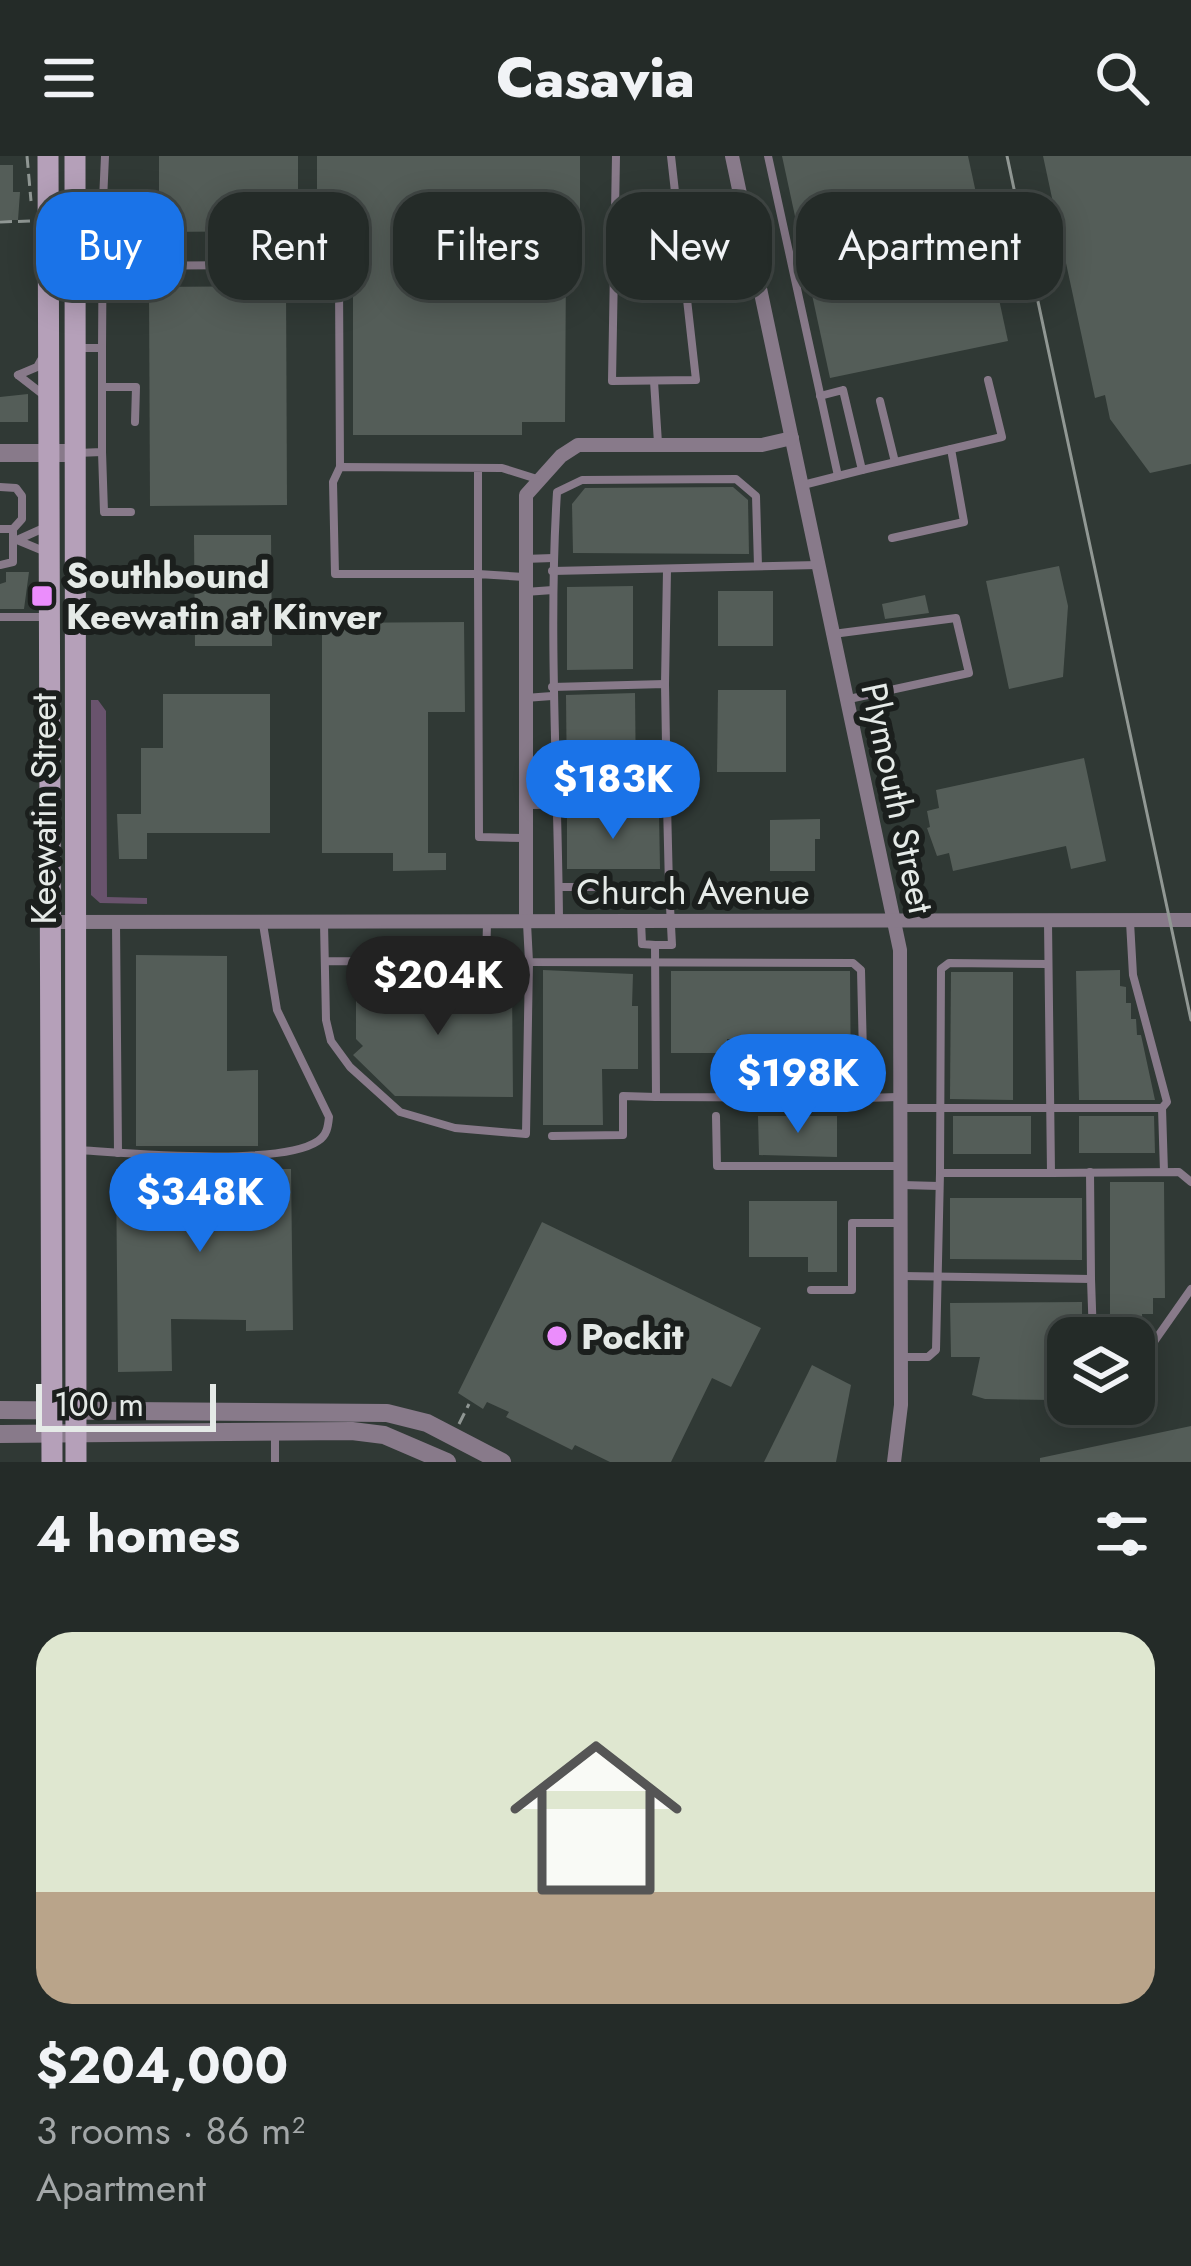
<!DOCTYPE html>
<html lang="en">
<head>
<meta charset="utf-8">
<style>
  :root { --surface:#242b28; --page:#2c3330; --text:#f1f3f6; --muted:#a3a7a8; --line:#414745; --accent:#1a73e8 }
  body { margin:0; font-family:Jost,sans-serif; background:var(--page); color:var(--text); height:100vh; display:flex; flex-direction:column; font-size:45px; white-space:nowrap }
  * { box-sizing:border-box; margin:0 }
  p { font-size:39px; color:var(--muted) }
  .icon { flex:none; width:66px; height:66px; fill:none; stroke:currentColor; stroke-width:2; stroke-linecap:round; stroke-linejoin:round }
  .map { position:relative; height:1306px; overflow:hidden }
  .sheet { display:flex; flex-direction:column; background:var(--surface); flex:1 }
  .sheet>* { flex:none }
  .banner { position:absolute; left:36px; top:36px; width:1119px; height:108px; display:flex; gap:24px }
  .tools { position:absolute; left:1047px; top:1161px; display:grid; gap:24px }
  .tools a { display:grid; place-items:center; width:108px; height:108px; border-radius:24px; background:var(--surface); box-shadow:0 6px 30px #0003,0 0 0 3px var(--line); font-size:60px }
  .scale { position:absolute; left:36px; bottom:30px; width:180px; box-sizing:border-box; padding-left:12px; border:6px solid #e5eae7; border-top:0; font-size:33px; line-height:42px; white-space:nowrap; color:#e5eae7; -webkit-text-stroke:9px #1b1f1d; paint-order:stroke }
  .price { position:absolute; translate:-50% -102px; padding:0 27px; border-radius:42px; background:var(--accent); color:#fff; font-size:39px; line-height:78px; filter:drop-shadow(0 3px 6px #0008) }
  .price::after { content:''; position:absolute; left:50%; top:72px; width:36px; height:27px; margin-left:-18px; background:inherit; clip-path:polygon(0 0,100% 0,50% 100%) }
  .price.active { background:#222; color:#fff }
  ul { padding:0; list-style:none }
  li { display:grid; align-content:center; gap:24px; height:636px; padding:0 36px }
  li+li { border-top:3px solid var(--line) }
  li span { display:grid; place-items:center; height:372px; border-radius:36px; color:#555 }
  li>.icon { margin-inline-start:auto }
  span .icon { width:216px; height:216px; fill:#fffc; stroke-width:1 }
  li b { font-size:51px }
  h2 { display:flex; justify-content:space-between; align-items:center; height:144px; padding:0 36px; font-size:51px }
  .tag { padding:0 42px; border-radius:36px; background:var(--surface); box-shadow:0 6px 30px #0003,0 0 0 3px var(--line); font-size:42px; line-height:108px }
  .tag.active { background:var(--accent); color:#fff }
  header { display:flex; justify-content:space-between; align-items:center; height:156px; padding:0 36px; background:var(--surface); font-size:54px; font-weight:800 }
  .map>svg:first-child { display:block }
  .green { fill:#69536d }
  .building { fill:#545d58 }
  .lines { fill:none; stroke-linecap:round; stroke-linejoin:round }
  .path { stroke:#8f9693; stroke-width:3; stroke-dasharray:12 6; stroke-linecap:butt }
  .service { stroke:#887a8a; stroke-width:8 }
  .minor { stroke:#887a8a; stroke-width:14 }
  .tertiary { stroke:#887a8a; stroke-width:18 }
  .secondary { stroke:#b5a0b9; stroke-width:21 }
  .rail { stroke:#919894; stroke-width:3 }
  .poi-dot { fill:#eb8dfc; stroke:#1b1f1d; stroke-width:4.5 }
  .labels { text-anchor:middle; stroke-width:12; stroke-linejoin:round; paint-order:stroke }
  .poi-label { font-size:36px; font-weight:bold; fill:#e5eae7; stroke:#1b1f1d; text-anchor:start }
  .street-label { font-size:36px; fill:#e5eae7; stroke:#1b1f1d }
</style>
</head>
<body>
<header><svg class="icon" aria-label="menu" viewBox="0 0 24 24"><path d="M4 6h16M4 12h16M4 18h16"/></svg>Casavia<svg class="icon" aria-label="search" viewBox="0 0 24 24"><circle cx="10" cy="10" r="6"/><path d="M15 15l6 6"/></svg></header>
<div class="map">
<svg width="1191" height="1306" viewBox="0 0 1191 1306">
  <rect width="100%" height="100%" fill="#303935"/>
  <polygon class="green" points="91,544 98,544 106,555 107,741 147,742 147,748 100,747 91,739"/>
  <g class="building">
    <polygon points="159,0 298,0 298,75 159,76"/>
    <polygon points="317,0 580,0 580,105 566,105 565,266 522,266 522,279 353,279 353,107 317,106"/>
    <polygon points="782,0 968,0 1008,185 830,222"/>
    <polygon points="1043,0 1191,0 1191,308 1150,317 1110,263 1105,239 1095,242"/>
    <polygon points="0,9 13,9 13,36 20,36 18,64 0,64"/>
    <polygon points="286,130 287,349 150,350 149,131"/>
    <polygon points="28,238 28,266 0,266 0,241"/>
    <polygon points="733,331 748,344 749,398 573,397 572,348 585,332"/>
    <polygon points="194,379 271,379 272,490 195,490"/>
    <polygon points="1059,410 1068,450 1063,521 1009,533 986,425"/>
    <polygon points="6,416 29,416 24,453 0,453 0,428 6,426"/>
    <polygon points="633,430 633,513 567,514 567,431"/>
    <rect x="718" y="435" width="55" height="55"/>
    <polygon points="925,439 929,457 885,463 882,448"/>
    <polygon points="464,466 465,556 428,556 428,697 446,697 446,714 393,715 393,697 322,697 322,467"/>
    <polygon points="718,534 786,534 786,616 717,616"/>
    <polygon points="635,537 636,633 567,633 566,539"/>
    <polygon points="163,538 270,538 270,677 147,677 147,703 119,703 117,658 141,658 141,592 163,592"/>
    <polygon points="1084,602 1106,705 1071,713 1066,690 953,715 949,697 937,700 927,672 930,671 927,655 939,652 936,634"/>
    <polygon points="567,658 659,658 660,713 567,713"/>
    <polygon points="820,663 820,683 815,683 815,715 770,715 770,664"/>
    <polygon points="136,799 227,800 227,915 258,914 258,990 136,990"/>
    <polygon points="543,814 633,818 632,850 638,850 638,913 602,913 603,969 543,969"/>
    <polygon points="1120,814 1120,830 1126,831 1126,847 1131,847 1131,863 1136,863 1137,879 1141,879 1155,944 1079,944 1076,815"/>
    <polygon points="671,815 850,815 851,934 804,933 804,883 727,883 727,897 671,897"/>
    <polygon points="951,816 1013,816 1013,944 950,943"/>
    <polygon points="484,824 484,830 512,829 513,941 395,940 353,899 363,890 356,883 356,830 385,830 385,825"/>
    <polygon points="758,960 837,960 837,1001 759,999"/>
    <rect x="953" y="960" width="78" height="38"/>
    <polygon points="1079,960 1154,960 1155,997 1079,997"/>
    <polygon points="116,1013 291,1013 293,1174 246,1175 246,1164 171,1163 172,1215 118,1216"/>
    <polygon points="1110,1026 1164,1026 1165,1142 1153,1142 1153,1158 1142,1158 1143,1175 1131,1175 1131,1182 1110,1182"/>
    <polygon points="950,1042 1082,1042 1082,1104 950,1103"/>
    <polygon points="749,1045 837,1045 837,1116 808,1116 808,1101 749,1101"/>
    <polygon points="542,1066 761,1172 731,1231 712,1222 671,1306 610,1306 575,1289 572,1294 506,1261 509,1256 487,1246 483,1253 458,1237"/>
    <polygon points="1082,1146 1082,1182 1068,1182 1068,1239 1053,1244 985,1243 972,1239 980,1201 951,1201 950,1147"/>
    <polygon points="812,1209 851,1229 836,1306 764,1306"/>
    <polygon points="1191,1270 1191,1306 1040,1306 1040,1302"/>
  </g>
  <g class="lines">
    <g class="path">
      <polyline points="27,0 31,45"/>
      <polyline points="0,66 31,65"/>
      <polyline points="459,1268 469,1248"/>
    </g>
    <g class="service">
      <polyline points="616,0 612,225 696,224 671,0"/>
      <polyline points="768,0 838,320"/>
      <polyline points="78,44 103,45 102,192"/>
      <polyline points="103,45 105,0"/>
      <polyline points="103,60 150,60"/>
      <polyline points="103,110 276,109"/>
      <polyline points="339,125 340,311"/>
      <polyline points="18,219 37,211 41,204"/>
      <polyline points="18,219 45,240"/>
      <polyline points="654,225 658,287"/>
      <polyline points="102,231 136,231 135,266"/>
      <polyline points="880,245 895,306"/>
      <polyline points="102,296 104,356 131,356"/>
      <polyline points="77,297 102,296 102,192 79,192"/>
      <polyline points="478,312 478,418 335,418 333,326 340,311 502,312 537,323"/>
      <polyline points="862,314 1002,281 988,224"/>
      <polyline points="803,329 862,314 843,234 820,240"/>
      <polyline points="0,331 16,332 22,340 22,363 13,373 13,406 0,409"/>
      <polyline points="46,371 17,384 46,396"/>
      <polyline points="0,373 13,373"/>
      <polyline points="892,382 964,366 951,293"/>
      <polyline points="524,403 553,402"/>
      <polyline points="552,415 818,409"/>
      <polyline points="524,421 478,418 479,681 524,682"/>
      <polyline points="525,436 553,434"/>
      <polyline points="0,461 46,461"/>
      <polyline points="833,478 956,462 969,517 849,543"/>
      <polyline points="665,528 667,414"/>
      <polyline points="552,531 665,528 667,648"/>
      <polyline points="525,542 552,540"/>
      <polyline points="527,649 667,648 669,731"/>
      <polyline points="559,731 669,731 672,789 655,789"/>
      <path d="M559,764C558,621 548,479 557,336L582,324L736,323L756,340L758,410"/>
      <polyline points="641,765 642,788 655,789 656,941 864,942"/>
      <polyline points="116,767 118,997"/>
      <polyline points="324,767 326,864 331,885 350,911 400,956 455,972 526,978 529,806 325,805"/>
      <polyline points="527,767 529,806 853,807 861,814 864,942 898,941"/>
      <polyline points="486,806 487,767"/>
      <polyline points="902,952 1162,952 1167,946 1133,819 1130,766"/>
      <polyline points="1162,952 1164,1016"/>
      <polyline points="716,960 717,1010 898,1010"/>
      <polyline points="552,980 623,979 623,940 656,941"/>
      <path d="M78,994C127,997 280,1011 318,985C327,979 328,971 329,961L277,854L263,768"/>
      <polyline points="1090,1016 1091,1123"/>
      <polyline points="940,1017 941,813 949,807 1048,808"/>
      <polyline points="1051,1017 1179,1016 1191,1026"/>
      <polyline points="902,1029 939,1030"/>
      <polyline points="902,1120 1091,1123 1093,1182"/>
      <polyline points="811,1134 852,1134 852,1067 899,1067"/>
      <polyline points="901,1201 928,1201 936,1194 940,1017 1051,1017 1048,766"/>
      <polyline points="1134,1202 1151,1190 1191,1133"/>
      <polyline points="275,1277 275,1306"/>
    </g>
    <g class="minor">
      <polyline points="732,0 900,794 901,1249 894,1306"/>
      <polyline points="526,765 526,339 561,300 578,289 762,289 792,282"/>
      <polyline points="51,766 1191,764"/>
    </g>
    <g class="tertiary">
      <polyline points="0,297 76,297"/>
      <polyline points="0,1254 387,1257 427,1267 502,1306"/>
      <polyline points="0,1278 352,1275 384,1279 447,1306"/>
    </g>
    <g class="secondary">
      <polyline points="48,0 52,1306"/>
      <polyline points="75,0 76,1306"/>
    </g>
    <polyline class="rail" points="1007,0 1191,864"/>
  </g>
  <g class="poi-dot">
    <rect x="30" y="428" width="24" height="24" rx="6"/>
    <circle cx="557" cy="1180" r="12"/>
  </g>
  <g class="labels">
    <g class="poi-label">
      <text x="66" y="432">Southbound<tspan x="66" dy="41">Keewatin at Kinver</tspan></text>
      <text x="581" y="1193">Pockit</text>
    </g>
    <g class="street-label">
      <text transform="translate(898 642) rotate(78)" y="13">Plymouth Street</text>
      <text transform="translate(43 653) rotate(-90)" y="13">Keewatin Street</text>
      <text x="693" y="748">Church Avenue</text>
    </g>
  </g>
</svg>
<div class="tools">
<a><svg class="icon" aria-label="layers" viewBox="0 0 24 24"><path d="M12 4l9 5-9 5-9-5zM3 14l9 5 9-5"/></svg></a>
</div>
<div class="scale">100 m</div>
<b class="price" style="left:613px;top:686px">$183K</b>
<b class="price active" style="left:438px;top:882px">$204K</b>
<b class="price" style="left:798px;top:980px">$198K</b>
<b class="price" style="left:200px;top:1099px">$348K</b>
<div class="banner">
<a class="tag active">Buy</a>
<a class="tag">Rent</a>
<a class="tag">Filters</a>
<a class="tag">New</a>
<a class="tag">Apartment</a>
</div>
</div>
<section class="sheet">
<h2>4 homes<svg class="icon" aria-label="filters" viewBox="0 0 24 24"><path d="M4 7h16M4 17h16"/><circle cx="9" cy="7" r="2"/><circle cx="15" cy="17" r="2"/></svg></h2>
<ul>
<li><span style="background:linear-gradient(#dfe7d0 70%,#b9a48a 0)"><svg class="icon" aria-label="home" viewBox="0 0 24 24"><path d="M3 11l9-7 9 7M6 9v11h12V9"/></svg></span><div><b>$204,000</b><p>3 rooms · 86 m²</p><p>Apartment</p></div></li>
</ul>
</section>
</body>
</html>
